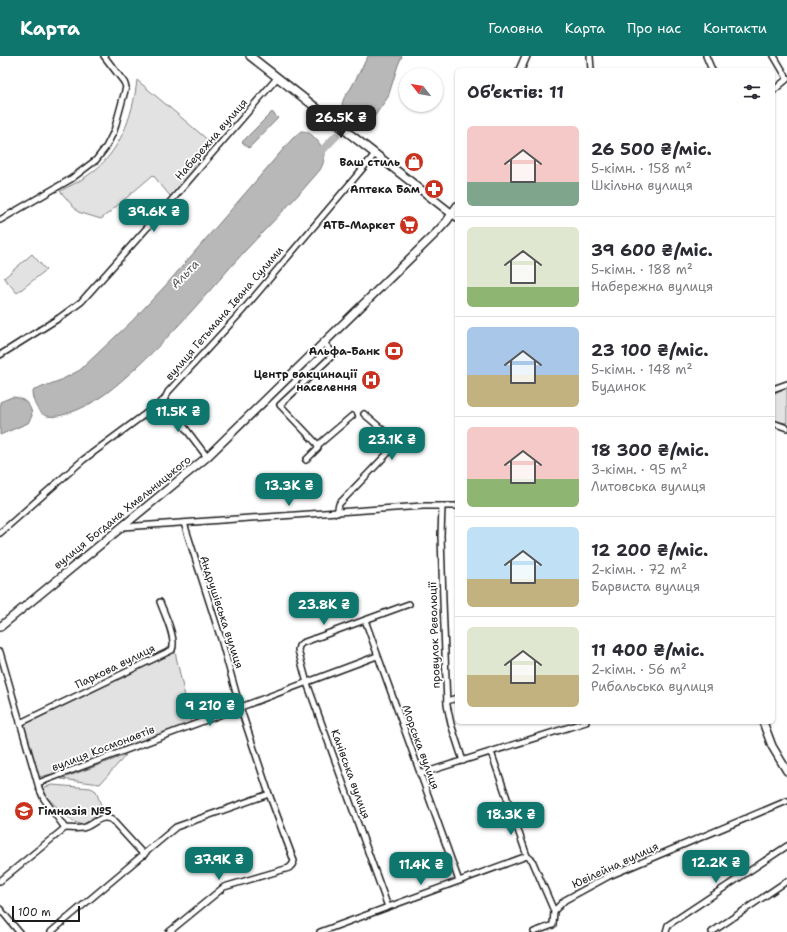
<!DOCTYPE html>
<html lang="uk">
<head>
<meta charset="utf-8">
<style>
  :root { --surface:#fff; --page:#f7f7f7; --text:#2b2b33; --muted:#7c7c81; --line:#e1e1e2; --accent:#0f766e }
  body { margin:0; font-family:"Shantell Sans",sans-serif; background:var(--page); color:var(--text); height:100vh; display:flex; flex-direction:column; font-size:15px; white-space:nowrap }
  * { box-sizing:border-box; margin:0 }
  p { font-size:13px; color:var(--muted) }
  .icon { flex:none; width:22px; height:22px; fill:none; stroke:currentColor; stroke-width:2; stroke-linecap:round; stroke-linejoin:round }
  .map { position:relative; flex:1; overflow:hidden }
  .drawer { position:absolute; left:455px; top:12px; width:320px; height:656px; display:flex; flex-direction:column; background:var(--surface); border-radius:6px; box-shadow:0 1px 3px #0004 }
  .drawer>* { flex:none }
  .needle { width:26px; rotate:301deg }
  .fabs { position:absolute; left:399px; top:12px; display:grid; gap:8px }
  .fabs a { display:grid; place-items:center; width:44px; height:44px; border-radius:50%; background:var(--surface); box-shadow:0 1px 3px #0004; font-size:20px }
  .scale { position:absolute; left:12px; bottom:10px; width:68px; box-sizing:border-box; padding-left:4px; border:2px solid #1c1c1c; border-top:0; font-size:11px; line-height:14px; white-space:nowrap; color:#1c1c1c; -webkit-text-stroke:3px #fff; paint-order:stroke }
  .price { position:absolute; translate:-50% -34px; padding:0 9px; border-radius:8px; background:var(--accent); color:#fff; font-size:13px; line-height:26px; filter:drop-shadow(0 1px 2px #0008) }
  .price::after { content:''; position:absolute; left:50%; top:24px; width:12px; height:9px; margin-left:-6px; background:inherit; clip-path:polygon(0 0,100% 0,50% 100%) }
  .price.active { background:#222; color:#fff }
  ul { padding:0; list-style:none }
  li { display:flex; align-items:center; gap:12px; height:100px; padding:0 12px }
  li+li { border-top:1px solid var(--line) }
  li span { display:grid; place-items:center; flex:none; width:112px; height:80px; border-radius:6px; color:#555 }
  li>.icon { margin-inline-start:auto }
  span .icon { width:48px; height:48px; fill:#fffc; stroke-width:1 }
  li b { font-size:17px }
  h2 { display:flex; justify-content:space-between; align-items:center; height:48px; padding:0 12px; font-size:17px }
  header { display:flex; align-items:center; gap:24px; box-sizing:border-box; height:56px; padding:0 20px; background:var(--accent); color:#fff }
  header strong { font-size:19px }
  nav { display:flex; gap:22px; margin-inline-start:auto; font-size:14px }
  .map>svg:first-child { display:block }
  .green { fill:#e2e2e2; stroke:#7f7f7f }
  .water { fill:#b8b8b8; stroke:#7a7a7a }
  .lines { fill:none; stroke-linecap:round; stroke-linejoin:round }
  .river { stroke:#b8b8b8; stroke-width:8 }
  .minor-casing { stroke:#1c1c1c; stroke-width:8 }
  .secondary-casing { stroke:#1c1c1c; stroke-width:10 }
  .minor { stroke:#fff; stroke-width:5 }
  .secondary { stroke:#fff; stroke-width:7 }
  .labels { text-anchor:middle; stroke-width:3.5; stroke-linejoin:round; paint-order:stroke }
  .street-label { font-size:11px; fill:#1c1c1c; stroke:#fff }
  .poi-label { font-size:11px; font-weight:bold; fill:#1c1c1c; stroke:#fff; text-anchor:end }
  .water-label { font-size:12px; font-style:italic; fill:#5a5a5a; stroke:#fff }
</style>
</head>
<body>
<header>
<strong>Карта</strong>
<nav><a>Головна</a><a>Карта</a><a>Про нас</a><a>Контакти</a></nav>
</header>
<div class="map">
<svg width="787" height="876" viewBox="0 0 787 876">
  <rect width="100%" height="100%" fill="#fff"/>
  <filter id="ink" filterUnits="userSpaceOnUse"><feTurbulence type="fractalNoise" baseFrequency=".025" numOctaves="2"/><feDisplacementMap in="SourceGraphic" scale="8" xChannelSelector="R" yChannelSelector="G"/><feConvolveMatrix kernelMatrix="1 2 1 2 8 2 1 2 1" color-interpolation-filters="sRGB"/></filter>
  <g filter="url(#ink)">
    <g class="green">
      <path d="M137,24L215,90L173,139L170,140L153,119L111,155L101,163L78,156L60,135C69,130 79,126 87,120C119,99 133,61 137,24Z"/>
      <polygon points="32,198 46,214 17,237 4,222"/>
      <polygon points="787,331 787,367 773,365 773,338"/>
      <polygon points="175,596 191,667 57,717 39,721 24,669"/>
      <polygon points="126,699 100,728 61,723"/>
      <polygon points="52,729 91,732 96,735 102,752 99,759 82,769 72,765 42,737 45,731"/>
    </g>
    <g class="water">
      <polygon points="368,0 402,0 398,9 388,41 374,61 367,67 363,67 357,66 346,58 342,52 342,48 344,42 351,32"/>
      <polygon points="272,56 278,62 249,92 242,86"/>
      <path d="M301,75C307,75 311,78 315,82C325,93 327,102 320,114C296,143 269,169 244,196C209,235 177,274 138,310C116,330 96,349 66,358C46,364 37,360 32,338L34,334L61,324L80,314L132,265L166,229L292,83Z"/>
      <path d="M12,341C23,341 32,349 32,360L28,367L0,379V346Z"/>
    </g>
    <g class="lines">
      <polyline class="river" points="317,100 336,80"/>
      <g class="minor-casing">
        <g id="minor">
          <polyline points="590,0 591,14"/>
          <polyline points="706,0 712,14"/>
          <polyline points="774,0 787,22"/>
          <polyline points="773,35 787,23"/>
          <polyline points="0,164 71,123 96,104 106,91 114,75 126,31 124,26 104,0"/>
          <polyline points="0,299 59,262 81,246 171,145 277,22"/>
          <polyline points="773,333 787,328"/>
          <polyline points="164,344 207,401"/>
          <polyline points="773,367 787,372"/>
          <polyline points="318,389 280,349 334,298 324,287"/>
          <polyline points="306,404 318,392 318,389 352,360"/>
          <polyline points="442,450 441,480 443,545 447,649 451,668 463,705"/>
          <polyline points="337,457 339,448 388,397 394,389 393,384 390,380 364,358"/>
          <polyline points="123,471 423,450 457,450"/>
          <polyline points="0,477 83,404 164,344 168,336 243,254 375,98"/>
          <polyline points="365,564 459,825"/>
          <path d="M0,596L39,732L44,743L65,772C71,772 77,773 82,772C93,771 99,757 112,764L144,799"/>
          <polyline points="447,645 457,642"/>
          <path d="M20,667L172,594C177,583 164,557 160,546"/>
          <polyline points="491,696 527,800 532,804 554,855"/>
          <polyline points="420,718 586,666"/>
          <polyline points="38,727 377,600"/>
          <polyline points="0,825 65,772"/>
          <polyline points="388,851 307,627 298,594 299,590 302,587 409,548"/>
          <polyline points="0,853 19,876"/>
          <polyline points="51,876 176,771 269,738"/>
          <polyline points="169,876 224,831 289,812 292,809 294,805 269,738 240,651 221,583 184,467"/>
          <polyline points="320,876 527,800"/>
          <polyline points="534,876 553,869 554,855 565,844 609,820 787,745"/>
          <polyline points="666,876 668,869 787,790"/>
          <polyline points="712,876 787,825"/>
        </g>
      </g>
      <g class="secondary-casing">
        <g id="secondary">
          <polyline points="250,0 447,154 457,161"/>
          <polyline points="520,14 526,0"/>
          <polyline points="0,571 207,401 437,176 447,165 457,150"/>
          <polyline points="763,666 772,690 787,715"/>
        </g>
      </g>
      <use href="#minor" class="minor"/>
      <use href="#secondary" class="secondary"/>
    </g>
  </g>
  <defs>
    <g id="shop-disc" transform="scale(1)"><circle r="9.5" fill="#c8321e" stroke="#fff"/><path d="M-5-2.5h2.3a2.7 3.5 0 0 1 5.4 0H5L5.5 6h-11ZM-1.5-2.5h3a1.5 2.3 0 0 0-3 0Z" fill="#fff"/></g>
    <g id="pharmacy-disc" transform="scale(1)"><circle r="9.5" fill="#c8321e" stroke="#fff"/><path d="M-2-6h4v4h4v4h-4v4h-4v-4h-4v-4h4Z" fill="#fff"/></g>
    <g id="supermarket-disc" transform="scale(1)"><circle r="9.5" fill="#c8321e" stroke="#fff"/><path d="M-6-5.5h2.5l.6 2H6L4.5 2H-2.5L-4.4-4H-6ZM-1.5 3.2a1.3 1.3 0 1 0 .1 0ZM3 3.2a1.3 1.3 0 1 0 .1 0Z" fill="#fff"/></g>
    <g id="bank-disc" transform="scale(1)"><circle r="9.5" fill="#c8321e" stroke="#fff"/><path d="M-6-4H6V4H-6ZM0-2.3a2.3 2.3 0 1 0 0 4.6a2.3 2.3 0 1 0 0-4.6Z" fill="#fff"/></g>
    <g id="hospital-disc" transform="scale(1)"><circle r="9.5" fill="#c8321e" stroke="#fff"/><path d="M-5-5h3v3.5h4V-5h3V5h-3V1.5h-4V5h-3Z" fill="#fff"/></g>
    <g id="school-disc" transform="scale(1)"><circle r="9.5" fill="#c8321e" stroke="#fff"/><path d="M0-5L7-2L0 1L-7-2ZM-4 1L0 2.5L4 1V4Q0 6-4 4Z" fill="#fff"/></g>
  </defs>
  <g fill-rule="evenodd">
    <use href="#shop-disc" x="414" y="106"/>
    <use href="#pharmacy-disc" x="434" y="133"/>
    <use href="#supermarket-disc" x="409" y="169"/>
    <use href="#bank-disc" x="394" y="295"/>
    <use href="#hospital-disc" x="371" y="324"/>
    <use href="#school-disc" x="24" y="755"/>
  </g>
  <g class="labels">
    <g class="street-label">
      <text transform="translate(211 83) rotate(-49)" y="4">Набережна вулиця</text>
      <text transform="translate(224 257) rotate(-49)" y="4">вулиця Гетьмана Івана Сулими</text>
      <text transform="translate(122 456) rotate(-39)" y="4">вулиця Богдана Хмельницького</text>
      <text transform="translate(222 556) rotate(72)" y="4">Андрушівська вулиця</text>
      <text transform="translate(434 579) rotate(-92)" y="4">провулок Революції</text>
      <text transform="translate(115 610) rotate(-26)" y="4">Паркова вулиця</text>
      <text transform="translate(421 691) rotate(70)" y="4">Морська вулиця</text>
      <text transform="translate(103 692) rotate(-21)" y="4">вулиця Космонавтів</text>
      <text transform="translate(351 718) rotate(70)" y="4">Канівська вулиця</text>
      <text transform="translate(615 809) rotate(-25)" y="4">Ювілейна вулиця</text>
    </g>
    <g class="poi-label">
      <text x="400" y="110">Ваш стиль</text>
      <text x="420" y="137">Аптека Бам</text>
      <text x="395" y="173">АТБ-Маркет</text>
      <text x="380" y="299">Альфа-Банк</text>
      <text x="357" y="322">Центр вакцинації<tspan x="357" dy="13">населення</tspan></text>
      <text x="38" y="759" text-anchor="start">Гімназія №5</text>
    </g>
    <g class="water-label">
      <text transform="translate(185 218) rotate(-46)" y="4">Альта</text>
    </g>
  </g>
</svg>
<div class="fabs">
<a><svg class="needle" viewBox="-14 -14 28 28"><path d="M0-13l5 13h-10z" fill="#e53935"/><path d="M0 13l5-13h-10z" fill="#7c7c81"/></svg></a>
</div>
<div class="scale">100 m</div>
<b class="price active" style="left:341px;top:83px">26.5K ₴</b>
<b class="price" style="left:154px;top:177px">39.6K ₴</b>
<b class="price" style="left:178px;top:377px">11.5K ₴</b>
<b class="price" style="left:392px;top:405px">23.1K ₴</b>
<b class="price" style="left:289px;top:451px">13.3K ₴</b>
<b class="price" style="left:324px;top:570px">23.8K ₴</b>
<b class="price" style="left:210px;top:671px">9 210 ₴</b>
<b class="price" style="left:511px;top:780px">18.3K ₴</b>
<b class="price" style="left:219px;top:825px">37.9K ₴</b>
<b class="price" style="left:716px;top:828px">12.2K ₴</b>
<b class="price" style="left:421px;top:830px">11.4K ₴</b>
<section class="drawer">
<h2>Об’єктів: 11<svg class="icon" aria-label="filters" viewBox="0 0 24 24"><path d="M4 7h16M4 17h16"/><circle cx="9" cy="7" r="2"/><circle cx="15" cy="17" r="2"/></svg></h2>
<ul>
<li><span style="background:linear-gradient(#f6c9c9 70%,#7fa58c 0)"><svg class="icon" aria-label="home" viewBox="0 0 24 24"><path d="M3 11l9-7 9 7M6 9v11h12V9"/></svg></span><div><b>26 500 ₴/міс.</b><p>5-кімн. · 158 m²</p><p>Шкільна вулиця</p></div></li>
<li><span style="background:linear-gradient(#dfe7d0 75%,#8fb573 0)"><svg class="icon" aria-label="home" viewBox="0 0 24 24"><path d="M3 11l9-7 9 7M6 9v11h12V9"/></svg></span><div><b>39 600 ₴/міс.</b><p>5-кімн. · 188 m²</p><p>Набережна вулиця</p></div></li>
<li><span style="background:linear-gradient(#a9c7e8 60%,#c2b280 0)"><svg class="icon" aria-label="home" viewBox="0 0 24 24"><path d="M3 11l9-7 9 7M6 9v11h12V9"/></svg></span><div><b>23 100 ₴/міс.</b><p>5-кімн. · 148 m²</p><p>Будинок</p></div></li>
<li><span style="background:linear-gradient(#f6c9c9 65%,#8fb573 0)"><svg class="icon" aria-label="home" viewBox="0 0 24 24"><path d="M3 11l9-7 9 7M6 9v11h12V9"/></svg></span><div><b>18 300 ₴/міс.</b><p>3-кімн. · 95 m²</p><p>Литовська вулиця</p></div></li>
<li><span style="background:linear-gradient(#bfe0f5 65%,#c2b280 0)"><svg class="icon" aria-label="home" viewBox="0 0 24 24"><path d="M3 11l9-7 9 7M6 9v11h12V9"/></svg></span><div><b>12 200 ₴/міс.</b><p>2-кімн. · 72 m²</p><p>Барвиста вулиця</p></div></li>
<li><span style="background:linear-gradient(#dfe7d0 60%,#c2b280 0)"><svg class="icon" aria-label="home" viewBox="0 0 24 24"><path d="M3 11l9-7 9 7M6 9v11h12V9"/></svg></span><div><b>11 400 ₴/міс.</b><p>2-кімн. · 56 m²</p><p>Рибальська вулиця</p></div></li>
</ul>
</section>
</div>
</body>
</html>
